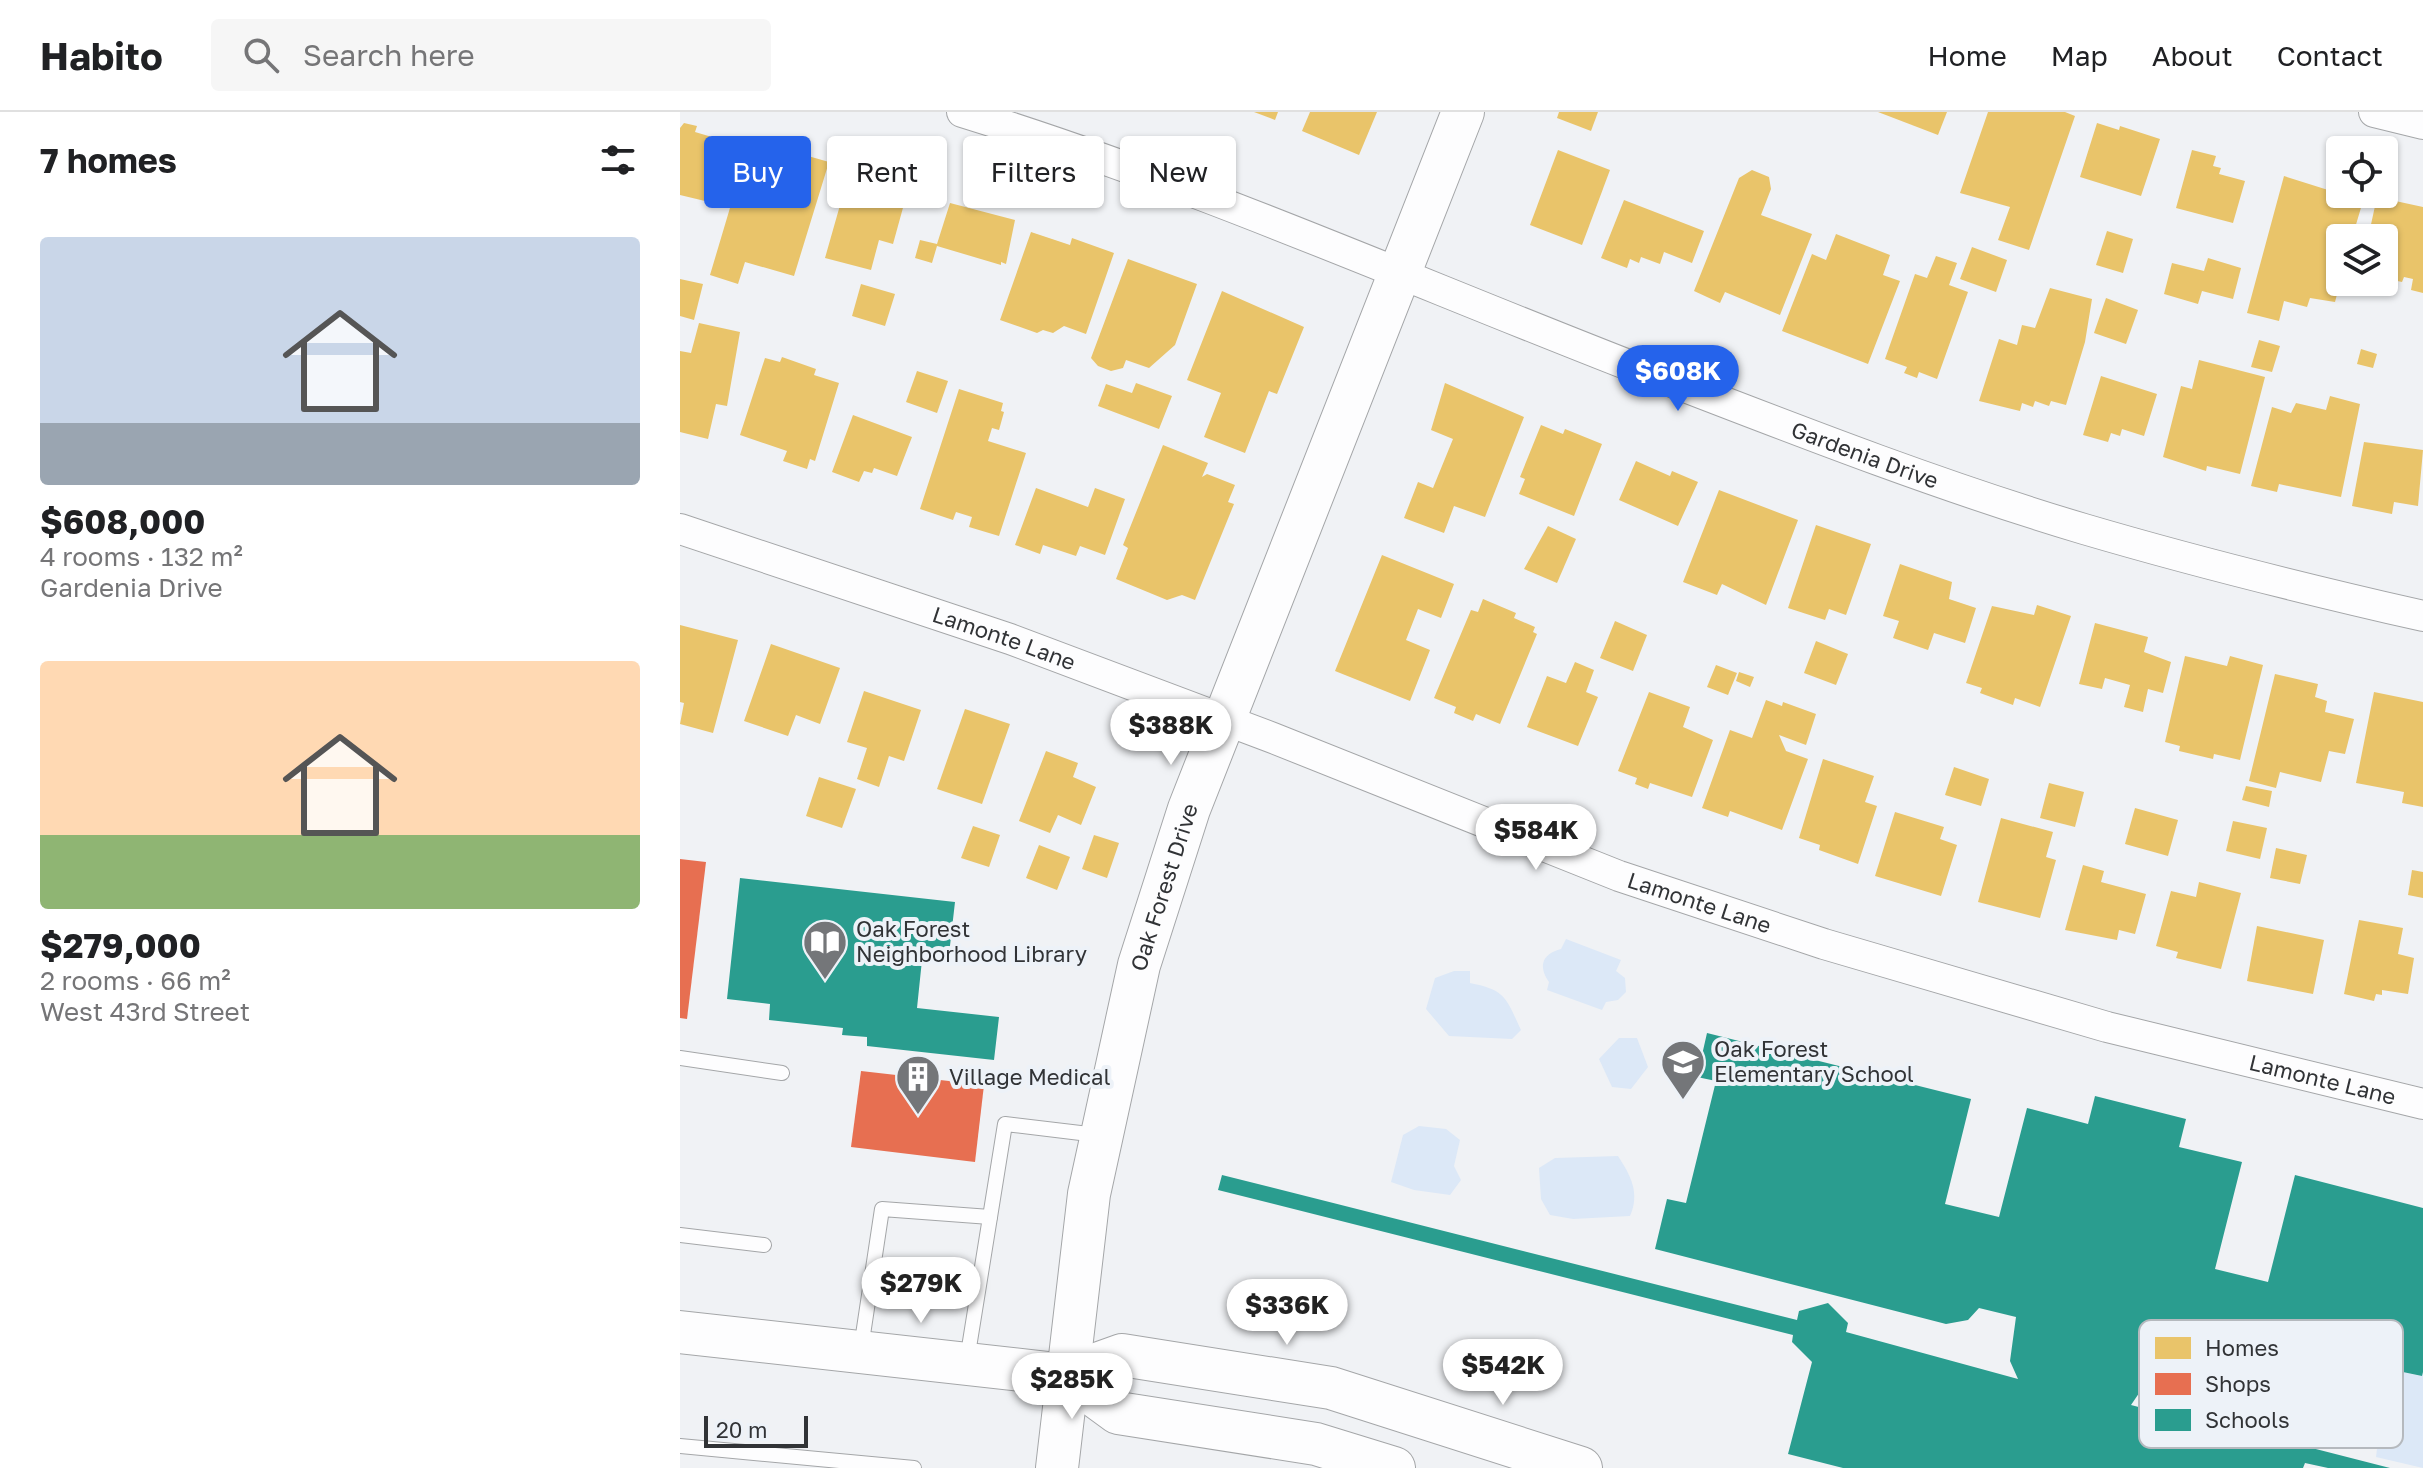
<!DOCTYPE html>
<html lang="en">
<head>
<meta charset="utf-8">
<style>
  :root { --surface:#fff; --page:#f6f6f6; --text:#202124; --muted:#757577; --line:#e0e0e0; --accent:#2563eb }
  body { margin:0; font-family:"Golos Text",sans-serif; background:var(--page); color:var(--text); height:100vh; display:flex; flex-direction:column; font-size:30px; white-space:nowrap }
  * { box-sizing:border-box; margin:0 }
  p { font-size:26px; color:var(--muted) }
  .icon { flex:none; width:44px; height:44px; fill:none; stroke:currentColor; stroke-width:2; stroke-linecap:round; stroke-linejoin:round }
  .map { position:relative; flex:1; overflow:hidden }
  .drawer { display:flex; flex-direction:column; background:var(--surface); width:680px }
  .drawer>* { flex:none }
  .top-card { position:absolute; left:24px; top:24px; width:760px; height:72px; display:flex; gap:16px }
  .controls { position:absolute; left:1646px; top:24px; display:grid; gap:16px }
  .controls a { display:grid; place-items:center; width:72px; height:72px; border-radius:8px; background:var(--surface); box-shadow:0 2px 6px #0004; font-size:40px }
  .scale { position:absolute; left:24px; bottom:20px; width:104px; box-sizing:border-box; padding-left:8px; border:4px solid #313336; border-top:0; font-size:22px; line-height:28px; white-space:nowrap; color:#313336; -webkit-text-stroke:6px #edf2f8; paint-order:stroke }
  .price { position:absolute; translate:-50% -68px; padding:0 18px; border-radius:28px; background:#fff; color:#222; font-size:26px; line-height:52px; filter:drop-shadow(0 2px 4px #0008) }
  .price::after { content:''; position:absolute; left:50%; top:48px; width:24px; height:18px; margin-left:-12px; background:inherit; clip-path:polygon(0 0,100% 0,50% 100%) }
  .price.active { background:var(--accent); color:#fff }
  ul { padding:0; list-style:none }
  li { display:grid; align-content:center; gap:16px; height:424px; padding:0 40px }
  li span { display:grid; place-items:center; height:248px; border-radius:8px; color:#555 }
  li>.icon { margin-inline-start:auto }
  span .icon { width:144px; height:144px; fill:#fffc; stroke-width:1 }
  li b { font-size:34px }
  h2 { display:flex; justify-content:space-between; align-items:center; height:96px; padding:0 40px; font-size:34px }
  .tag { padding:0 28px; border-radius:8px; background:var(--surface); box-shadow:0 2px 6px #0004; font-size:28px; line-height:72px }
  .tag.active { background:var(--accent); color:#fff }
  header { display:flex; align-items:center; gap:48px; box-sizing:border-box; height:112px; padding:0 40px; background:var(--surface); border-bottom:2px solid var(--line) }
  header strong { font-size:38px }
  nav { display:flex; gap:44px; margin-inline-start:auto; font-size:28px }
  .search { width:560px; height:72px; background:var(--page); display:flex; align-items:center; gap:20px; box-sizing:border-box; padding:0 28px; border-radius:8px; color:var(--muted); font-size:30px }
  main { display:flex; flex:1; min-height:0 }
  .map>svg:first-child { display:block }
  .green { fill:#dce8f7 }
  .homes { fill:#e9c46a }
  .shops { fill:#e76f51 }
  .schools { fill:#2a9d8f }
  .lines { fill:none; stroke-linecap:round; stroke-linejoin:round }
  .lane-casing { stroke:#a4a6a8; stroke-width:16 }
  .street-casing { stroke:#a4a6a8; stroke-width:32 }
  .secondary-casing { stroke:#a4a6a8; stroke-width:44 }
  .lane { stroke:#fdfdfe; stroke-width:14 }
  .street { stroke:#fdfdfe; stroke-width:30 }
  .secondary { stroke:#fdfdfe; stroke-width:42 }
  .labels { text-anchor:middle; stroke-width:8; stroke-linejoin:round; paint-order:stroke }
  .street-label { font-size:22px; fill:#313336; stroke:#edf2f8 }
  .poi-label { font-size:22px; fill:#313336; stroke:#edf2f8; text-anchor:start }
  .key { fill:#edf2f8; stroke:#b5b9be; stroke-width:2 }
  .key-label { font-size:22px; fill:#313336 }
</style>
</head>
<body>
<header>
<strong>Habito</strong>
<div class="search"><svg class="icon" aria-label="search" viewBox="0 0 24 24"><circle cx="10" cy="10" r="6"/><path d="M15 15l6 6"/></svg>Search here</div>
<nav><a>Home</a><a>Map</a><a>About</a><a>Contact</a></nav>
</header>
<main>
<section class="drawer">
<h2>7 homes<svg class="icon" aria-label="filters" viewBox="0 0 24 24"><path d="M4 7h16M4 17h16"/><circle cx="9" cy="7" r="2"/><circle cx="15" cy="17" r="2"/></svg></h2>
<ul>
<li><span style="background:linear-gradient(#c9d6e8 75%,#9aa5b1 0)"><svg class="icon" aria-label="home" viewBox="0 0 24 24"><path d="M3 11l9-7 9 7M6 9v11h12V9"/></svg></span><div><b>$608,000</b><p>4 rooms · 132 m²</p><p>Gardenia Drive</p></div></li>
<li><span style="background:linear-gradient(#ffd9b3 70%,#8fb573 0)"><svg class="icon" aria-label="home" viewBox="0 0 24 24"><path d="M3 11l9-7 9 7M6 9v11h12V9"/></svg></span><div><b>$279,000</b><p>2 rooms · 66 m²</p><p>West 43rd Street</p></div></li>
</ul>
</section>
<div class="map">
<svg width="1743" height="1356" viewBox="0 0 1743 1356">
  <rect width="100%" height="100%" fill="#f0f2f5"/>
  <g class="green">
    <path d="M886,827L941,848L936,859L945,866L946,880L938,888L926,890L922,898L867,878L869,870C858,854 862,842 881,837Z"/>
    <path d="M774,859H790V871C826,878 826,886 841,918L832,927L769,924L746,897L755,866Z"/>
    <polygon points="939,926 957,926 968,955 951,977 932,975 919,947"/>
    <polygon points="739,1014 766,1017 780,1028 774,1054 781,1068 770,1083 734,1078 711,1070 723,1023"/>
    <path d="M938,1044C951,1064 960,1081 950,1104L893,1107L870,1103L861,1087L859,1056L875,1046Z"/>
    <polygon points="1718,1259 1741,1264 1743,1260 1743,1356 1696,1345 1699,1320"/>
  </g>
  <g class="homes">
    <polygon points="574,0 598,0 595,8"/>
    <polygon points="630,0 697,0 679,43 622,19"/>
    <polygon points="879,0 918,0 911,19 877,6"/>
    <polygon points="1198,0 1267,0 1258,23"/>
    <polygon points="1308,0 1385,0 1395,4 1349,138 1318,128 1330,95 1280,81"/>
    <polygon points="4,11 17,14 15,20 42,28 25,89 0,83 0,16"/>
    <polygon points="1417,11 1439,18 1440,14 1480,27 1461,84 1400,65"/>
    <polygon points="878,38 930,58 902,133 850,113"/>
    <polygon points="1512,38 1536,44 1533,54 1541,56 1539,62 1565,69 1553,111 1496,96"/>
    <polygon points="114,40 149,50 114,164 65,150 58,172 30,163 58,69 65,71 71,48 77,50 80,42 93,46 94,42 112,47"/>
    <polygon points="170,58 229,74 213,132 199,128 191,158 145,146"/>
    <polygon points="1072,58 1089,65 1091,77 1081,103 1132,122 1100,203 1045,180 1040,191 1014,179 1059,66"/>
    <polygon points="1604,64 1683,89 1672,126 1660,126 1660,171 1655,190 1630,186 1627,195 1604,189 1599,209 1567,201"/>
    <polygon points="1697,85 1743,95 1743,181 1731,178 1733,167 1724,165 1722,170 1704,166 1704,126 1688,126"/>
    <polygon points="944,88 1024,119 1012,151 984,140 980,152 961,145 959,151 950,147 947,156 921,146"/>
    <polygon points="270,91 335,108 326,152 321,150 321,153 257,134 252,151 235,146 240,128 257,132"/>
    <polygon points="1427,119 1453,127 1443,161 1416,153"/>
    <polygon points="351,120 390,133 392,126 434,141 406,222 384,214 373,221 363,218 357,221 320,208"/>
    <polygon points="1156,122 1210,143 1203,163 1220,169 1188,252 1102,219 1132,142 1146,148"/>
    <polygon points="1292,135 1327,148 1316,180 1280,167"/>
    <polygon points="1256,144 1277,151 1269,173 1288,180 1257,267 1239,260 1237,266 1224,261 1227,255 1205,247 1235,162 1247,166"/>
    <polygon points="1528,146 1561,156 1553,187 1522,179 1518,192 1484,182 1492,151 1524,159"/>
    <polygon points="448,147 517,172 495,233 469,256 446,248 443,256 431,259 418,254 411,246"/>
    <polygon points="0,167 23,172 14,208 0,204"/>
    <polygon points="181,172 215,182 205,214 172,204"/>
    <polygon points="1370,176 1412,187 1405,230 1386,293 1371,289 1369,294 1355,289 1353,295 1342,291 1340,299 1299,289 1319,227 1337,233 1342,213 1355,216"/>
    <polygon points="542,179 624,215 597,282 589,279 565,341 524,325 541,281 507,268"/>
    <polygon points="1426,186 1458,198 1446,232 1414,221"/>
    <polygon points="19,211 60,220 47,294 36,292 28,327 0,320 0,239 11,241"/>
    <polygon points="1579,228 1600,234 1592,260 1571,255"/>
    <polygon points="1681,237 1697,242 1693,256 1677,252"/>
    <polygon points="102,245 136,257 134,263 159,271 135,349 130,347 127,357 103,349 107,339 60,323 85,246 100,250"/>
    <polygon points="1519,248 1585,265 1560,362 1527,354 1526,359 1483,345 1501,274 1512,277"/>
    <polygon points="237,259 268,269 257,301 226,290"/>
    <polygon points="1421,264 1477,282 1464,324 1442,317 1440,324 1431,321 1428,330 1403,323"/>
    <polygon points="456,271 492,284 479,317 418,294 426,272 452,281"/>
    <polygon points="765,271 844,305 805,405 774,394 764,421 724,406 738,370 753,376 773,327 751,318"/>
    <polygon points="279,277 323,291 321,299 324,300 319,318 312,316 308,329 346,341 319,424 289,415 292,405 276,400 273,408 240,397"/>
    <polygon points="1650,284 1680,292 1661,385 1599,372 1597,380 1571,374 1592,295 1611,301 1616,291 1646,298"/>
    <polygon points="173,303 232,325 217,364 194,356 192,361 184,359 179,370 152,360"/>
    <polygon points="861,313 883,322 885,317 922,332 894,404 839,382 845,367 840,365"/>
    <polygon points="1684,330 1743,338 1738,394 1714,390 1712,402 1672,394"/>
    <polygon points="483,333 528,351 522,365 527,362 555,373 548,390 554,392 515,488 502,483 487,488 436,467 448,436 443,433"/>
    <polygon points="956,349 990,364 992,359 1018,370 998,414 939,388"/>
    <polygon points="356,376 408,395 415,376 445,387 425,443 400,434 396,444 363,433 360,442 335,433"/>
    <polygon points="1039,378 1118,408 1086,493 1042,472 1037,483 1003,470"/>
    <polygon points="1136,413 1191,432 1166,503 1149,497 1145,508 1108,496"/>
    <polygon points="868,414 896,427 877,471 844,457"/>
    <polygon points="702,443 774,472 761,506 738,497 726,528 750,538 730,589 655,559"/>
    <polygon points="1220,452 1272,470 1269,487 1296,496 1285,531 1254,521 1248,538 1213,526 1219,509 1203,504"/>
    <polygon points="803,487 836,501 834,506 855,515 853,520 857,522 820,612 796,602 793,609 774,601 776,595 754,586 791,498 798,500"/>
    <polygon points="1357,493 1391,504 1360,595 1335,586 1333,593 1300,581 1302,576 1286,571 1312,494 1354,503"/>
    <polygon points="935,509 967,523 953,559 920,546"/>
    <polygon points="1415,511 1468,525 1464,540 1491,550 1483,581 1468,577 1463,600 1444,595 1450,573 1425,566 1422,577 1399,572"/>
    <polygon points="0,513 58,528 33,621 0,612 4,591 0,590"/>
    <polygon points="1136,529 1168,542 1156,573 1124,561"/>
    <polygon points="91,532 160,556 140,612 116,603 108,624 64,609"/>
    <polygon points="1505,544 1547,554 1550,544 1583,553 1560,648 1534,642 1533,647 1499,639 1500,634 1485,630"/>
    <polygon points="895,550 914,558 906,580 918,585 898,634 847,615 867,564 886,571"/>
    <polygon points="1036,553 1057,561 1048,583 1027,575"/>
    <polygon points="1059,560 1074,565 1070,575 1056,569"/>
    <polygon points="1595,562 1638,572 1635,585 1647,589 1645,600 1674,607 1665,642 1649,639 1641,670 1600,660 1596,676 1569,669"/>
    <polygon points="184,579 241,598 224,649 209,644 199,675 177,667 187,636 167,630"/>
    <polygon points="969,580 1010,595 1003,615 1033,628 1012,685 970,671 968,677 955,672 957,666 938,659"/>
    <polygon points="1694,580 1743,590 1743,695 1722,691 1724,680 1676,671"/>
    <polygon points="1086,588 1102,594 1103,590 1136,602 1126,633 1099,623 1106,639 1128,647 1102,718 1050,699 1048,705 1022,696 1050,618 1072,626"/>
    <polygon points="285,597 330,612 302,692 257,677"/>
    <polygon points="366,639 398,651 393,665 416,675 401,713 378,703 370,721 339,709"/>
    <polygon points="1143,647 1194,664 1185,690 1197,694 1178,752 1139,738 1140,733 1119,726"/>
    <polygon points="1274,655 1309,667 1301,694 1265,683"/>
    <polygon points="139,665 176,677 162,716 126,704"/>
    <polygon points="1369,671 1404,680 1395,715 1360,706"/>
    <polygon points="1566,674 1592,679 1589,695 1562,688"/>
    <polygon points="1455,696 1498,708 1488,744 1445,732"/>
    <polygon points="1215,700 1264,715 1260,727 1277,733 1261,784 1195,764"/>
    <polygon points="1321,706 1373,720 1366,745 1376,748 1360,806 1298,790"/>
    <polygon points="1553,709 1587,716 1580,747 1546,739"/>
    <polygon points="293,714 320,723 309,755 281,746"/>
    <polygon points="414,723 439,731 427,766 402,757"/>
    <polygon points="359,733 390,745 377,778 346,766"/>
    <polygon points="1596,736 1627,743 1620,772 1590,766"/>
    <polygon points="1403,753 1424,759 1421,770 1466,782 1455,822 1439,818 1437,828 1385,818"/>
    <polygon points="1732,758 1743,760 1743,786 1728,783"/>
    <polygon points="1519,770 1561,781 1541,857 1496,846 1498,840 1476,834 1491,779 1516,785"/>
    <polygon points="1679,808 1723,816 1718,842 1734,846 1728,882 1702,878 1702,883 1696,882 1694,889 1664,882"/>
    <polygon points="1577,814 1644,828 1633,882 1567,869"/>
  </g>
  <g class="shops">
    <polygon points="0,747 26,750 7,907 0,906"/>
    <polygon points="181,959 304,973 295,1050 171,1035"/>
  </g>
  <g class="schools">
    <polygon points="60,766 275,790 268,851 242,848 237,896 319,905 314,948 187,934 187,925 162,923 163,916 89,908 90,892 47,887"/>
    <polygon points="1027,921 1291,987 1265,1092 1319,1105 1347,996 1408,1012 1415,984 1506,1007 1499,1035 1562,1050 1535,1157 1588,1170 1615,1063 1743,1096 1743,1260 1742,1264 1718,1259 1699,1320 1530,1276 1517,1266 1514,1249 1479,1239 1474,1259 1451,1293 1577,1326 1580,1316 1610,1308 1631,1328 1628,1335 1710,1356 1648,1356 1625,1351 1623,1356 1163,1356 1108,1342 1132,1250 1112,1230 1113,1223 538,1078 542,1063 1117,1208 1119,1199 1148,1191 1168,1211 1166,1220 1338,1267 1330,1249 1336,1205 1299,1196 1288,1208 1266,1212 975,1137 987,1087 1006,1091 1036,969 1017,965"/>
  </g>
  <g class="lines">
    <g class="lane-casing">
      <g id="lane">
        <polyline points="0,946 102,961"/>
        <polyline points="0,1123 84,1133"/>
        <polyline points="181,1236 202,1097 310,1105"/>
        <polyline points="287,1248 325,1012 417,1023"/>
        <polyline points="0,1334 234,1356"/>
      </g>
    </g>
    <g class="street-casing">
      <g id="street">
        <path id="s1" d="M282,0C522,74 752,178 987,268C1124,321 1263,375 1404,417C1516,450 1629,478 1743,504"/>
        <polyline points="1694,0 1743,12"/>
        <path id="s2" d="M0,417L330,527L593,626L939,764L1144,832L1427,915L1743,992"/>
      </g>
    </g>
    <g class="secondary-casing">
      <g id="secondary">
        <polyline points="0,1220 386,1263 442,1243 651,1276 901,1356"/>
        <polyline points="386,1263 438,1301 636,1332 714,1356"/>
        <path id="s3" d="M377,1356L409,1082L459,853L509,697L783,0"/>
      </g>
    </g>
    <use href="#lane" class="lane"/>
    <use href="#street" class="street"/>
    <use href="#secondary" class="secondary"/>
  </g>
  <defs>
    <g id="library-pin" transform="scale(2.3)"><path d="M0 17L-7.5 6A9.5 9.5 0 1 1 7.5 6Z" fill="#747679" stroke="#edf2f8"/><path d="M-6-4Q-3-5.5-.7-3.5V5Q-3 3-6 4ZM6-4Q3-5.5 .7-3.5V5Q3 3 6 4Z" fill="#fff"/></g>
    <g id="school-pin" transform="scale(2.3)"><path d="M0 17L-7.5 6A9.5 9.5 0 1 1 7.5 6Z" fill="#747679" stroke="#edf2f8"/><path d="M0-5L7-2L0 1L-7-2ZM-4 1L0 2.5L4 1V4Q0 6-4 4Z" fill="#fff"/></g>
    <g id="building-pin" transform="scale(2.3)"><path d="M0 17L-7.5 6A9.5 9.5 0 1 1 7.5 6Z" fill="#747679" stroke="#edf2f8"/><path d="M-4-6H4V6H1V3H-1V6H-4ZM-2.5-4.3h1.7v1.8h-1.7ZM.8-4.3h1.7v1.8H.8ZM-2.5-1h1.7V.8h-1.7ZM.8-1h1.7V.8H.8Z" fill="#fff"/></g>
  </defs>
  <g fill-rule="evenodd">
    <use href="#library-pin" x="145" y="830"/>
    <use href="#school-pin" x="1003" y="950"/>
    <use href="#building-pin" x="238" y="965"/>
  </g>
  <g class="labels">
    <g class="street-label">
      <text dy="8" stroke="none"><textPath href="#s1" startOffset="966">Gardenia Drive</textPath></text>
      <text dy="8" stroke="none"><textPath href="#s2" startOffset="342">Lamonte Lane</textPath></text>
      <text dy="8" stroke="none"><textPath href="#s3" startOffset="592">Oak Forest Drive</textPath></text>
      <text dy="8" stroke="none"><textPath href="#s2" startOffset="1086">Lamonte Lane</textPath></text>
      <text dy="8" stroke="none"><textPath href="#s2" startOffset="1734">Lamonte Lane</textPath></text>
    </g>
    <g class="poi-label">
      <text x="176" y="825">Oak Forest<tspan x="176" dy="25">Neighborhood Library</tspan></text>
      <text x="1034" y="945">Oak Forest<tspan x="1034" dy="25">Elementary School</tspan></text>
      <text x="269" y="973">Village Medical</text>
    </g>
  </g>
  <rect x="1459" y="1208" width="264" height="128" rx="12" class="key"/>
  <rect x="1475" y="1225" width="36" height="22" fill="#e9c46a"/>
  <rect x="1475" y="1261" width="36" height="22" fill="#e76f51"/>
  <rect x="1475" y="1297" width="36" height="22" fill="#2a9d8f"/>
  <g class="key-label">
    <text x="1525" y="1244">Homes</text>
    <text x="1525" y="1280">Shops</text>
    <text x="1525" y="1316">Schools</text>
  </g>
</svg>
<div class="controls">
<a><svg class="icon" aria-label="locate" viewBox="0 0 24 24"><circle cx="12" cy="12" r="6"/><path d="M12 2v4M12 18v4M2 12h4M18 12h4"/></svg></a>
<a><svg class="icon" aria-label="layers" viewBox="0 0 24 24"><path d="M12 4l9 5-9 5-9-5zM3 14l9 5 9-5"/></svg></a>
</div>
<div class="scale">20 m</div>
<b class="price active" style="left:998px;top:301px">$608K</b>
<b class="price" style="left:491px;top:655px">$388K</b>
<b class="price" style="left:856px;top:760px">$584K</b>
<b class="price" style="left:241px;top:1213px">$279K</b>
<b class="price" style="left:607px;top:1235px">$336K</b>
<b class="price" style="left:823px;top:1295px">$542K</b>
<b class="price" style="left:392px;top:1309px">$285K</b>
<div class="top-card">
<a class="tag active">Buy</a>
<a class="tag">Rent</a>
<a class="tag">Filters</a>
<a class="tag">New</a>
</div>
</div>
</main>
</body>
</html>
